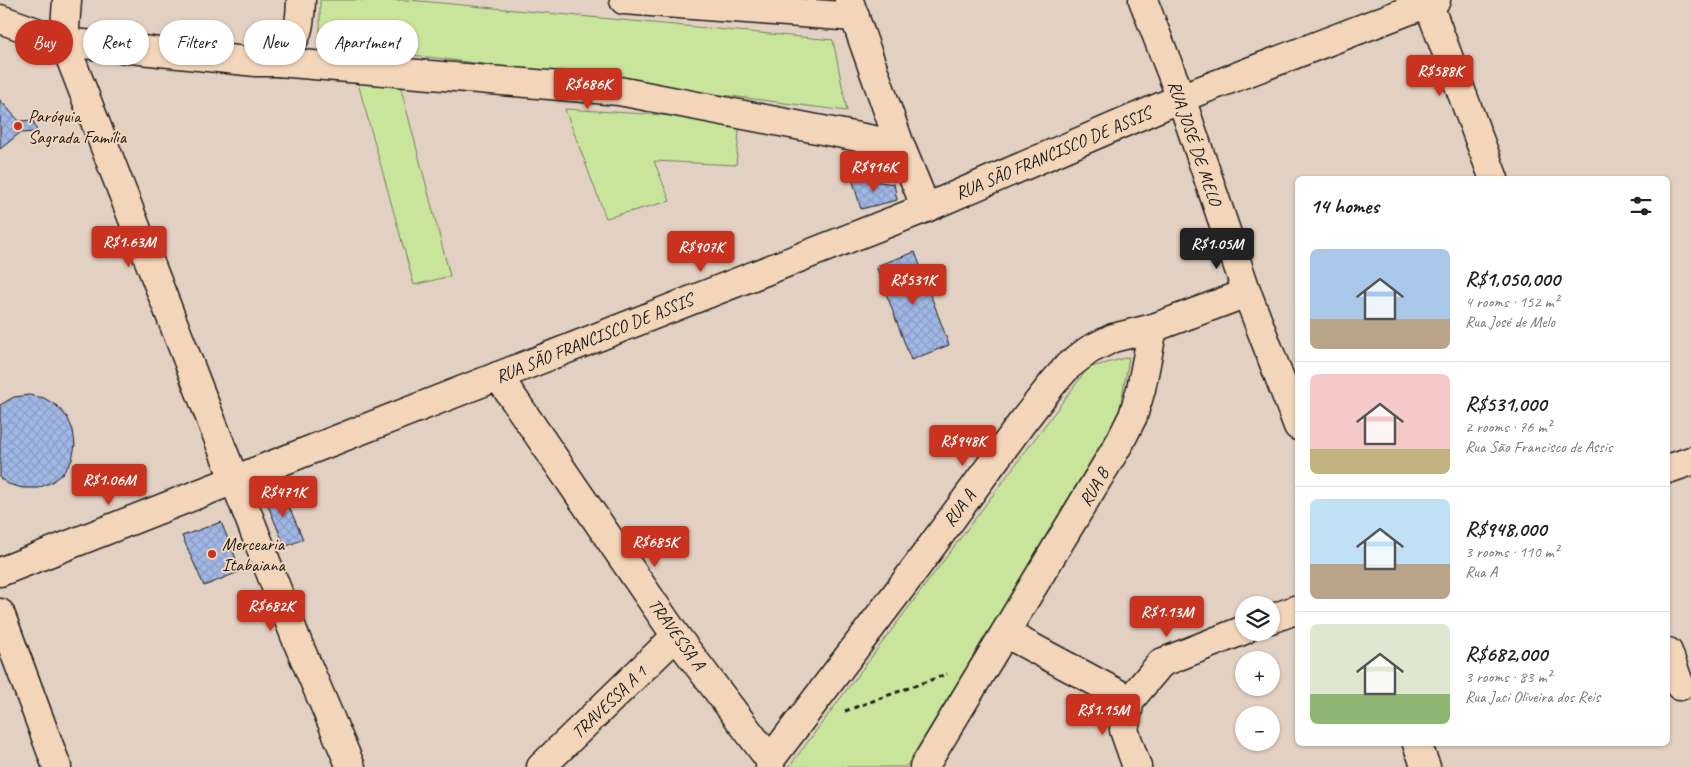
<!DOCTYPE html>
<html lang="en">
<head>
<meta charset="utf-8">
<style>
  :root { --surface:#fff; --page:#f6f6f6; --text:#222; --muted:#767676; --line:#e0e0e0; --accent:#c8321e }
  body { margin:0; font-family:Caveat,sans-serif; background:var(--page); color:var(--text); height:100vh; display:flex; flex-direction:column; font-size:19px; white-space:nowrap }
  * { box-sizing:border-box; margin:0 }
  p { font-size:16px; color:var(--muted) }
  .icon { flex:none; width:28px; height:28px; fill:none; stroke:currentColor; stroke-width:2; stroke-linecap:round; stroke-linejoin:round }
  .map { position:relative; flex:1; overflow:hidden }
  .side { position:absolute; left:1295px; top:176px; width:375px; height:570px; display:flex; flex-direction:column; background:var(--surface); border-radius:8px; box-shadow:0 1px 4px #0004 }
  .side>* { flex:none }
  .hud { position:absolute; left:15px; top:20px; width:475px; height:45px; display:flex; gap:10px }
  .fabs { position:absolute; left:1235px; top:596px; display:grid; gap:10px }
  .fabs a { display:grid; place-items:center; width:45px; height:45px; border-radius:50%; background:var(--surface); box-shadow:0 1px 4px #0004; font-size:25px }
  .price { position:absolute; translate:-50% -42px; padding:0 11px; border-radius:5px; background:var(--accent); color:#fff; font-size:16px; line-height:32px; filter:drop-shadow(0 1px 2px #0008) }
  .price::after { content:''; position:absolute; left:50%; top:30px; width:15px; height:11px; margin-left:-8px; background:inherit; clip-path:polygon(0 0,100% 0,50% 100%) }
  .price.on { background:#222; color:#fff }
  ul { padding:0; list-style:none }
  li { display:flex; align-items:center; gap:15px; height:125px; padding:0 15px }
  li+li { border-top:1px solid var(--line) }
  li span { display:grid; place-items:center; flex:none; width:140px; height:100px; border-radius:8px; color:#555 }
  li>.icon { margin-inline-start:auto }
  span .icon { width:60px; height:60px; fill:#fffc; stroke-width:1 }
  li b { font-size:21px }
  h2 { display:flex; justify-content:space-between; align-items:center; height:60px; padding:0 15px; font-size:21px }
  .tag { padding:0 18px; border-radius:22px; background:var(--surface); box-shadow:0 1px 4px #0004; font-size:18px; line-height:45px }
  .tag.on { background:var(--accent); color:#fff }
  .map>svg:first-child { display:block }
  .green { fill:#c9e59c; stroke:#72805c }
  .building { fill:url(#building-cross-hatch); stroke:#1c1c1c }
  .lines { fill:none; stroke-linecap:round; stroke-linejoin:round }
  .minor-casing { stroke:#1c1c1c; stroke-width:31 }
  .path { stroke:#1c1c1c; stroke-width:3; stroke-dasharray:5 4; stroke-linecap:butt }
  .minor { stroke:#f3d6b9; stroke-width:28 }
  .poi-dot { fill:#c8321e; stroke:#f3d6b9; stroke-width:2 }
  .labels { text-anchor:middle; stroke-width:4; stroke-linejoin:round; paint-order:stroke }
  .poi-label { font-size:18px; fill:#1c1c1c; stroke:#f3d6b9; text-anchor:start }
  .street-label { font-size:18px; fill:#1c1c1c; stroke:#f3d6b9 }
</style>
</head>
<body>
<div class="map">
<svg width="1691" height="767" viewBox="0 0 1691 767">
  <defs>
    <pattern id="building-cross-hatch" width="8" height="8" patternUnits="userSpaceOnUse" patternTransform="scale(1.25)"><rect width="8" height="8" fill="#a0b7e5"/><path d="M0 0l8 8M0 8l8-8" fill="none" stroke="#899dc4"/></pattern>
  </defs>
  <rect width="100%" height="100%" fill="#e2d0c2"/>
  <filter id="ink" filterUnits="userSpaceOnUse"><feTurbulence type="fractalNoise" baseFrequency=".02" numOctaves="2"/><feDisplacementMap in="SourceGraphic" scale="10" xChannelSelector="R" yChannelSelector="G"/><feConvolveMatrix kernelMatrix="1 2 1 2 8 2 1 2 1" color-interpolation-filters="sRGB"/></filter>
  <g filter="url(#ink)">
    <g class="green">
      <polygon points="320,0 409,0 833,40 847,111 320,43"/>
      <polygon points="356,76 400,85 450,276 414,285"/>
      <polygon points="565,109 740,120 736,165 654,161 670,201 606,218"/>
      <polygon points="1129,357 1119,414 906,767 789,767 1088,368"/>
    </g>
    <g class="building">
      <polygon points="0,100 19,121 33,120 37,132 20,133 0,149"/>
      <polygon points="852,178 894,184 897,200 861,209"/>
      <polygon points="915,252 949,345 911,360 876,266"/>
      <polygon points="29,395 44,398 57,406 67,417 73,430 75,445 72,460 64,472 52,482 38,488 23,488 8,484 0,478 0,405 14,397"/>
      <polygon points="281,488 303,539 285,547 264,496"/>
      <polygon points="221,522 241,571 204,586 182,536"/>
    </g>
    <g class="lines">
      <g class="minor-casing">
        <g id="minor">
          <polyline points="67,0 64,42 297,641 351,767"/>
          <polyline points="624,0 855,17"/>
          <polyline points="1143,0 1181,98 1247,293 1298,426"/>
          <polyline points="1427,0 1494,179"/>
          <polyline points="849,1 900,145 926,208"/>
          <polyline points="0,19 64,42 256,62 278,62 619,91 900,145"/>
          <path d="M278,62C298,37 300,31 301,0"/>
          <polyline points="498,376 676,636 770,760 770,767"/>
          <polyline points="1668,469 1691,461"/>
          <polyline points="0,572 926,208 1181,98 1436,0"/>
          <polyline points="0,613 57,767"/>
          <polyline points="1271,619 1298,609"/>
          <polyline points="1005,633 1130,700"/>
          <polyline points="1668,652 1680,686"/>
          <polyline points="1417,744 1426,767"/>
          <polyline points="770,760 909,577 1021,424 1053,383 1068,366 1089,350 1113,338 1153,328 1247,293"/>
          <polyline points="541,767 676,636"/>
          <polyline points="924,767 1120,442 1133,416 1141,389 1153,328"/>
          <polyline points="1137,767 1124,730 1130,700 1161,663 1244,630"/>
        </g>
      </g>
      <polyline class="path" points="845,711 947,674"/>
      <use href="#minor" class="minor"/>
    </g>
  </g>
  <g class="poi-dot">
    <circle cx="18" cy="126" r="5"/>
    <circle cx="212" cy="554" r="5"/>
  </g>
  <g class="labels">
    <g class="poi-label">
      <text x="28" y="122">Paróquia<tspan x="28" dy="21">Sagrada Família</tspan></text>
      <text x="222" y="550">Mercearia<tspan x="222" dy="21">Itabaiana</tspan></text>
    </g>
    <g class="street-label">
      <text transform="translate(1195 143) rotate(71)" y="6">RUA JOSÉ DE MELO</text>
      <text transform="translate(1053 153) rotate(-23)" y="6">RUA SÃO FRANCISCO DE ASSIS</text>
      <text transform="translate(594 338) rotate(-22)" y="6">RUA SÃO FRANCISCO DE ASSIS</text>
      <text transform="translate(1094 487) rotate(-59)" y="6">RUA B</text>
      <text transform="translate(959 508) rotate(-54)" y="6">RUA A</text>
      <text transform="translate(677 634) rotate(54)" y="6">TRAVESSA A</text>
      <text transform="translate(609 702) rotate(-44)" y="6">TRAVESSA A 1</text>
    </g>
  </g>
</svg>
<div class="fabs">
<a><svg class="icon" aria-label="layers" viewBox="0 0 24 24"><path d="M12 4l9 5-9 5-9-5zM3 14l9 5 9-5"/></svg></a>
<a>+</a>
<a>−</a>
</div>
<b class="price" style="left:1440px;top:97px">R$588K</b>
<b class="price" style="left:588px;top:110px">R$686K</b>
<b class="price" style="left:874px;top:193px">R$916K</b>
<b class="price" style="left:129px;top:268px">R$1.63M</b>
<b class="price on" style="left:1217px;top:270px">R$1.05M</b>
<b class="price" style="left:701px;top:273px">R$907K</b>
<b class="price" style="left:913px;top:306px">R$531K</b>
<b class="price" style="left:963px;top:467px">R$948K</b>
<b class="price" style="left:109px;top:506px">R$1.06M</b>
<b class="price" style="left:283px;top:518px">R$471K</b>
<b class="price" style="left:655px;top:568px">R$685K</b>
<b class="price" style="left:271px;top:632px">R$682K</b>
<b class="price" style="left:1167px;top:638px">R$1.13M</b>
<b class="price" style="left:1103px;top:736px">R$1.15M</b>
<div class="hud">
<a class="tag on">Buy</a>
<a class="tag">Rent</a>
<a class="tag">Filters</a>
<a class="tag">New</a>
<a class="tag">Apartment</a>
</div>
<section class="side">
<h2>14 homes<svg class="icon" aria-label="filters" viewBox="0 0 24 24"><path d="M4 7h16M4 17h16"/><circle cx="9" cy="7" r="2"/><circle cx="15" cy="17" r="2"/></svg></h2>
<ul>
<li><span style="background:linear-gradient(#a9c7e8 70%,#b9a48a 0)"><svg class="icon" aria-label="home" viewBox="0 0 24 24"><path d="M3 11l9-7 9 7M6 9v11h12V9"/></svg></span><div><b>R$1,050,000</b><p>4 rooms · 152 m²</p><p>Rua José de Melo</p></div></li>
<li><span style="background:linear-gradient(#f6c9c9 75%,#c2b280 0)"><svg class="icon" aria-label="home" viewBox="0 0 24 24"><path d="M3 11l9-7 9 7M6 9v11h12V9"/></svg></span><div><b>R$531,000</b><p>2 rooms · 76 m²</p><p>Rua São Francisco de Assis</p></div></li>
<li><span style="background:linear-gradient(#bfe0f5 65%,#b9a48a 0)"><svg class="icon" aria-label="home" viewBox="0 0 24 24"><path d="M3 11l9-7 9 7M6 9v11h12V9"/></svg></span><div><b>R$948,000</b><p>3 rooms · 110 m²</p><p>Rua A</p></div></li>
<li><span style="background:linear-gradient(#dfe7d0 70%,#8fb573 0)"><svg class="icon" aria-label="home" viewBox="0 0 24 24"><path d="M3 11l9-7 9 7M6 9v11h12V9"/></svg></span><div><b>R$682,000</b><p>3 rooms · 83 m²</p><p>Rua Jaci Oliveira dos Reis</p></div></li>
</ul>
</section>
</div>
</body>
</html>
